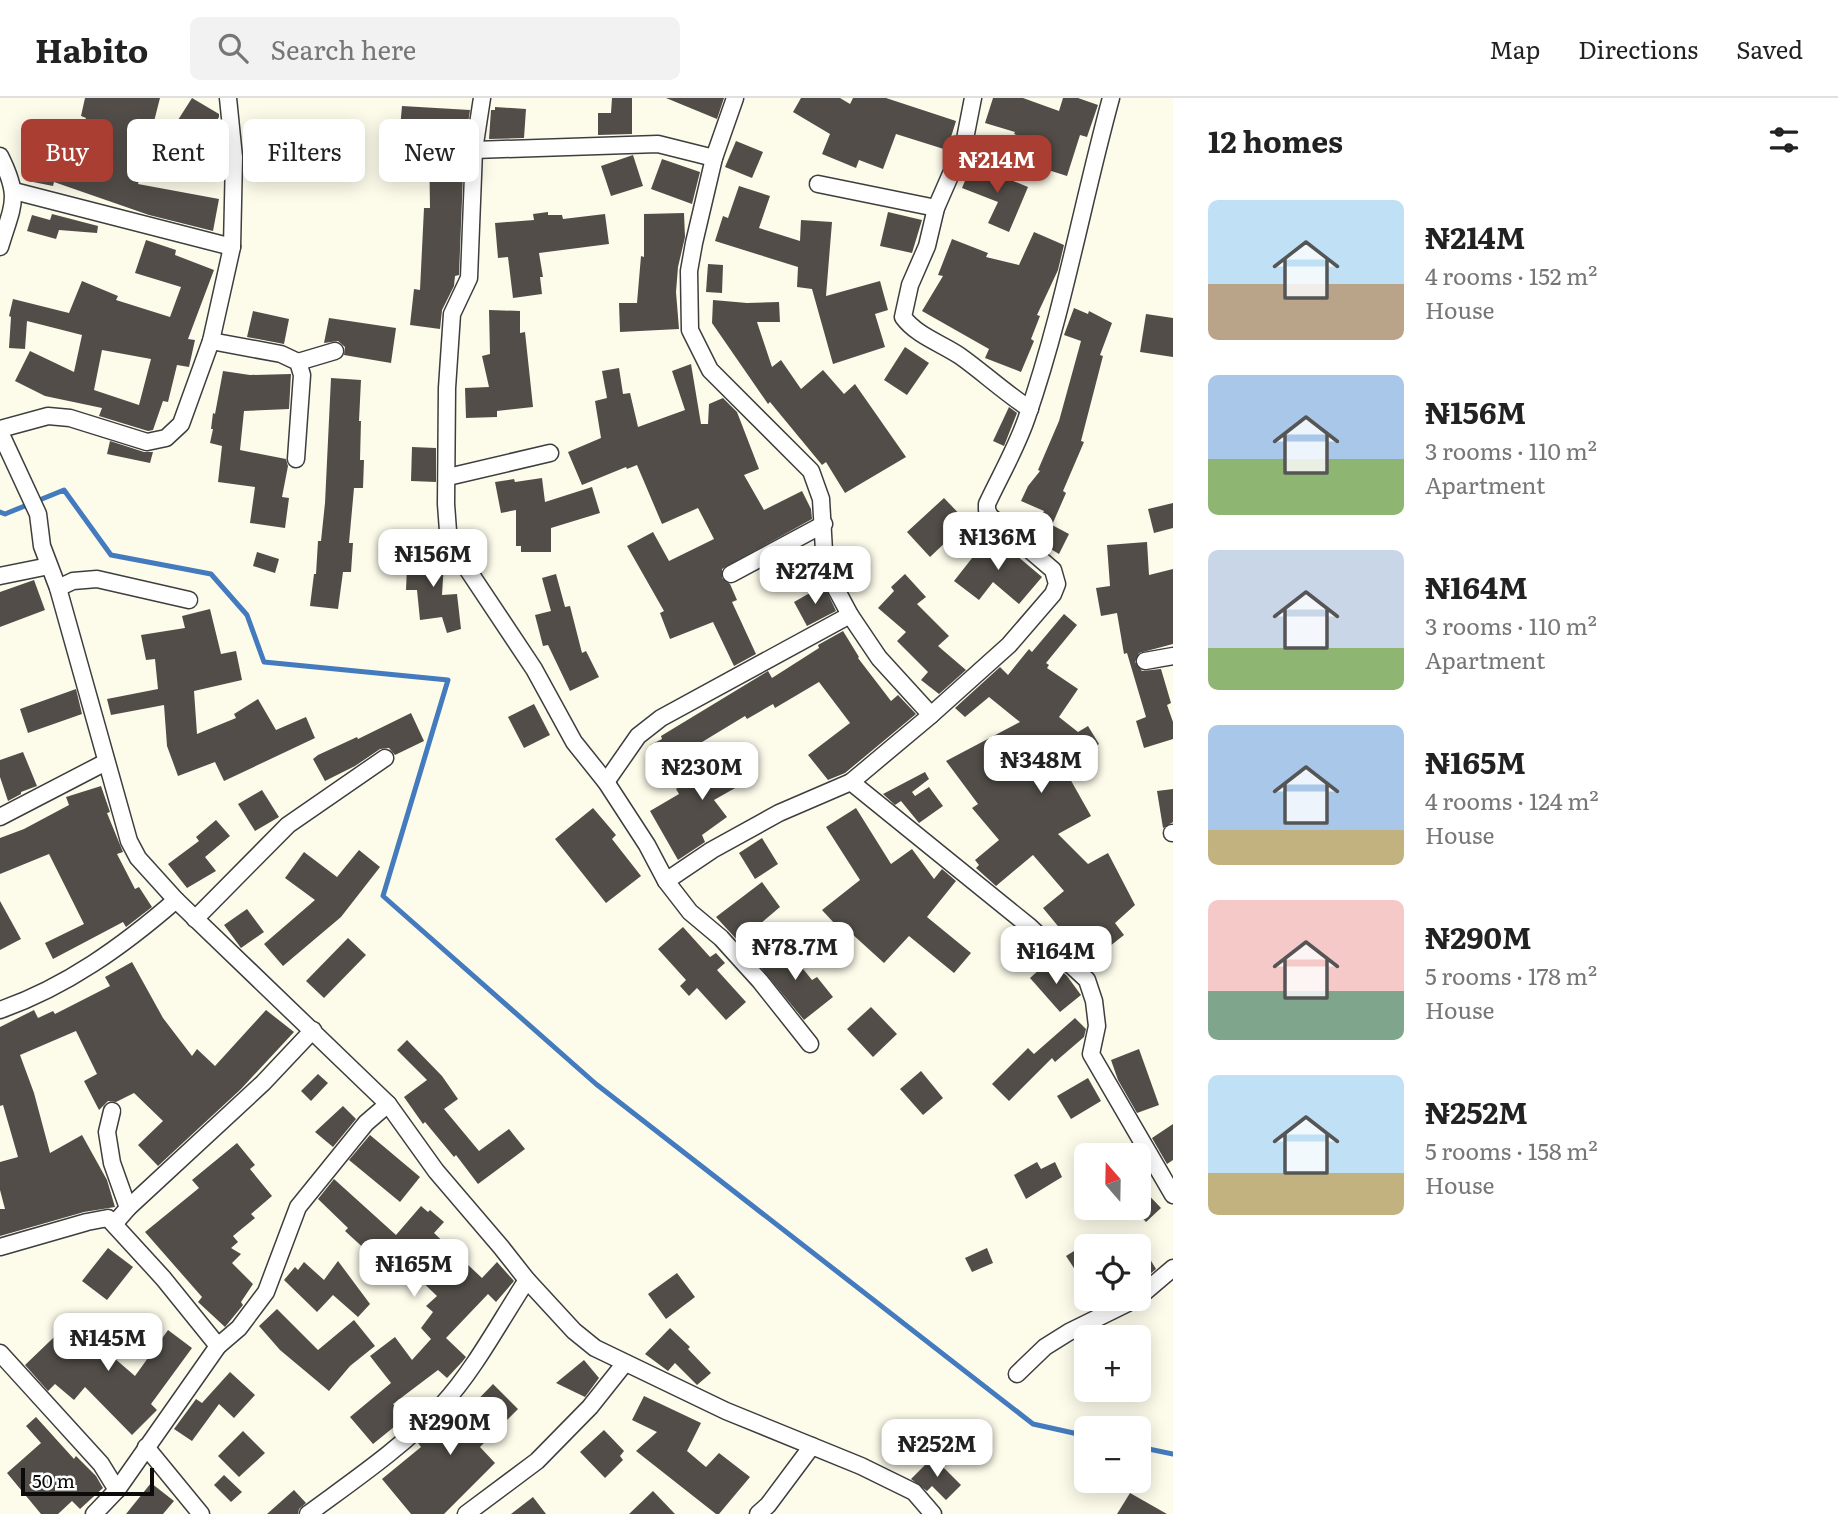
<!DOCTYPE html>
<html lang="en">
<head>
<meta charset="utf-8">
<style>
  :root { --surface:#fff; --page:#f2f2f2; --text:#222; --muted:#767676; --line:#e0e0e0; --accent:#ab3e32 }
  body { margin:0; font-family:Literata,serif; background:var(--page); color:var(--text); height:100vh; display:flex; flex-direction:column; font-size:26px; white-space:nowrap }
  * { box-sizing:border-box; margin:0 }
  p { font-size:23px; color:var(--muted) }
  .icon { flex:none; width:38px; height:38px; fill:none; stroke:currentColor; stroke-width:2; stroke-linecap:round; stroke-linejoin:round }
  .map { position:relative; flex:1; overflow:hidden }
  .drawer { display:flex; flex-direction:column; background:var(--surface); width:665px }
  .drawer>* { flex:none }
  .top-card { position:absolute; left:21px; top:21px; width:665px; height:63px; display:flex; gap:14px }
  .needle { width:46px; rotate:340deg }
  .controls { position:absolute; left:1074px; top:1045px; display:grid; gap:14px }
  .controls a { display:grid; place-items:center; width:77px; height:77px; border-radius:10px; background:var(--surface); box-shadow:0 4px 18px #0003; font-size:35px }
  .scale { position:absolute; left:21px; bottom:18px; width:133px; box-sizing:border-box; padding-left:7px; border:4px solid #0b0b0b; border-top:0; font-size:19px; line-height:24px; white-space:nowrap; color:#0b0b0b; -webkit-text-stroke:5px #fff; paint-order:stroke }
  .price { position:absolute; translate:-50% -60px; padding:0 16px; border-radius:14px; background:#fff; color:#222; font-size:23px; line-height:46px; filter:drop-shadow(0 2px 4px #0008) }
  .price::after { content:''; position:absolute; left:50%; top:42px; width:21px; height:16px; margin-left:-10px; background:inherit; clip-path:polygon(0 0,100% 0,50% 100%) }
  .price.active { background:var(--accent); color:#fff }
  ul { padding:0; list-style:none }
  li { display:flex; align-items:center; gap:21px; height:175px; padding:0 35px }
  li span { display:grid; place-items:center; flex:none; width:196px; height:140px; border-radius:10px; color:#555 }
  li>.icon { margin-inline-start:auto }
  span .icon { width:84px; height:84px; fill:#fffc; stroke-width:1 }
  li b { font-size:30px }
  h2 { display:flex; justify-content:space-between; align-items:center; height:84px; padding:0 35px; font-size:30px }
  .tag { padding:0 24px; border-radius:10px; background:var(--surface); box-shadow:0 4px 18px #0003; font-size:24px; line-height:63px }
  .tag.active { background:var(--accent); color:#fff }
  header { display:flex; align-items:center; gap:42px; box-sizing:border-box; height:98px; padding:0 35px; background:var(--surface); border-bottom:2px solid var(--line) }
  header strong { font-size:33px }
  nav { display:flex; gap:38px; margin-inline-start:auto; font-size:24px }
  .search { width:490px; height:63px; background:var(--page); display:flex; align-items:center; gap:18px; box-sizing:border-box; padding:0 24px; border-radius:10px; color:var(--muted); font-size:26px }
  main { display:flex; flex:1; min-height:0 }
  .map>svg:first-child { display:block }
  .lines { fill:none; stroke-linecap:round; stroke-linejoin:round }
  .stream { stroke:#447bbe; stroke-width:5 }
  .building { fill:#524d48; fill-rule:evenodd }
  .minor-casing { stroke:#3e3e3e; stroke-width:19 }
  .minor { stroke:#fff; stroke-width:16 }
</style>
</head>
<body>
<header>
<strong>Habito</strong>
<div class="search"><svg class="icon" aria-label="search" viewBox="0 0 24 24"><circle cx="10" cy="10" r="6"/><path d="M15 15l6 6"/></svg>Search here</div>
<nav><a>Map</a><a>Directions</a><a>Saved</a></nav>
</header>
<main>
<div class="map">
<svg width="1173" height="1416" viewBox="0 0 1173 1416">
  <rect width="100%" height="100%" fill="#fdfceb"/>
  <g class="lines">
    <g class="stream">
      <polyline points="0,414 5,416 64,392 111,457 211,476 247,517 264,564 448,582 383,798 596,986 1033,1326 1087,1338"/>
      <polyline points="1139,1349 1173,1356"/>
    </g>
  </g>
  <g class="building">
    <polygon points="85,0 160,0 138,86 219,101 213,133 149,117 54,84 53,88 28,83 34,54 71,62 86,20 81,18"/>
    <polygon points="192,0 219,16 219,19 199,51 171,33"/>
    <polygon points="612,0 632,0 632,36 598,37 598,15 611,15"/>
    <polygon points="666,0 724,0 717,21"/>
    <polygon points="801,0 840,0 850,6 853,0 886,0 956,23 947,52 896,36 883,71 859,62 856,70 822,56 830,36 793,14"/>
    <polygon points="993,0 1023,0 1059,13 1063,0 1078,0 1098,7 1087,39 1080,37 1067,78 1042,70 1049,49 1014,36 1015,34 985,25"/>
    <polygon points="402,8 470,12 464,52 459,177 455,178 454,188 442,212 440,231 410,227 414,191 420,192 424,110 430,110 429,43 399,41"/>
    <polygon points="495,9 526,11 524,40 489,41 491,12 495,12"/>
    <polygon points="736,43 763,54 752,80 725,69"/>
    <polygon points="633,57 643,88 611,98 601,68"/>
    <polygon points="662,61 700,74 692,106 651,91"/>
    <polygon points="972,66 1028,89 1009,134 988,125 998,104 962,90"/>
    <polygon points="739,88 770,98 759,130 800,143 801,122 832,124 826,198 880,183 888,212 875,216 885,249 833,266 812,191 797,189 798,169 715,143 723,118 728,120"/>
    <polygon points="548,114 548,117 562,117 563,121 605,116 609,146 539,155 543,179 540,179 542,196 513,200 508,159 498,160 495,125 534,122 533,116"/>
    <polygon points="888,114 922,122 912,155 880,148"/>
    <polygon points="684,115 685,139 678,169 676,194 679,231 620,234 619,205 637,205 641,158 644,159 644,116"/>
    <polygon points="52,116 98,128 97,135 59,132 56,141 27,133 32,117 50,122"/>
    <polygon points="1034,134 1064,147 1058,172 1037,217 1040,218 1031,241 1034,243 1021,274 985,260 989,251 922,213 943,178 938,177 952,141 988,155 986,159 1019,167"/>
    <path d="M146,142L176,152L175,157L214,172L188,241L195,242L189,269L177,267L168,304L163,303L153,332L148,333L99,318L102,310L45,298L15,283L30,253L74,274L82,237L27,223L25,251L9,250L11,219L9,218L13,201L69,215L82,183L118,198L116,202L170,219L181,189L135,175ZM102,252L151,261L139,307L94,292Z"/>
    <polygon points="708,166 723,167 722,195 706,194"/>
    <polygon points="713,202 747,205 779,204 780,224 757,224 772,269 781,262 801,291 823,272 844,296 855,286 906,359 845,395 826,364 822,367 770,304 768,306 712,225"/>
    <polygon points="1074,210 1088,216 1089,213 1112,225 1100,257 1103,258 1081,343 1084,344 1063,393 1066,395 1052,427 1069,436 1059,456 1031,439 1044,413 1021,403 1028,388 1040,373 1038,372 1059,323 1081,243 1064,237"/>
    <polygon points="489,212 520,213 520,235 525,234 533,309 497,313 497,319 466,320 465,290 489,289 482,258 490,256"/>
    <polygon points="253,213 289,221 284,246 247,239"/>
    <polygon points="1146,216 1173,220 1173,259 1140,254"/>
    <polygon points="329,220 396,230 391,265 344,257 345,249 338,243 324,245"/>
    <polygon points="905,249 929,265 907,297 884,282"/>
    <polygon points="691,266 701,326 708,326 709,306 723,300 737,314 759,371 744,377 764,412 802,393 811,411 812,421 722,471 722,480 730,486 737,502 732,504 756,556 734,568 713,524 670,541 660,515 664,513 627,448 653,434 669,463 714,441 698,410 662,426 637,367 627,371 626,369 582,387 568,354 601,340 595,303 607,300 602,273 619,270 623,296 630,295 638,329 685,312 672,273"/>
    <polygon points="223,273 250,277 291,276 289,311 244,313 240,352 286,361 288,368 282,399 289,400 285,430 250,425 255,389 218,384 222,348 210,345 213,331 211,331 213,315 215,316"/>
    <polygon points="331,280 361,282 359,323 361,323 360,362 364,362 363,390 354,390 349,445 353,445 351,474 343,474 338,511 310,508 314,476 316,476 318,443 321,443 325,405"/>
    <polygon points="1009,309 1017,315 1004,348 993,343"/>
    <polygon points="110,343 144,354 153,354 150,365 107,356"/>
    <polygon points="412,349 436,350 436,384 411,383"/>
    <polygon points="542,380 545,404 592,389 600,415 551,430 551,454 521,454 521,448 516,448 516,412 501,415 495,384 514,381 515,384"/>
    <polygon points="944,400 967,424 930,459 907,434"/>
    <polygon points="1173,405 1173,430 1154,435 1148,411"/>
    <polygon points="991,436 1042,479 1019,506 993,484 979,502 954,483"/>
    <polygon points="434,439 444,464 442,497 457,496 461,531 447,535 442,519 420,522 417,492 406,492 407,468 429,469 420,444"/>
    <polygon points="1147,444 1149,477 1173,471 1173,546 1139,555 1135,564 1142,573 1161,571 1171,605 1167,607 1173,624 1173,641 1144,650 1136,623 1146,619 1127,555 1124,556 1117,515 1101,518 1096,490 1110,488 1107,447"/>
    <polygon points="257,454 279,461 275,475 253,468"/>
    <polygon points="556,476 565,509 570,508 582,555 586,553 599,579 570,593 548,547 543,548 535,517 551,513 542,480"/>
    <polygon points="905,476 926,499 917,506 949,538 938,548 966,572 939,596 921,582 928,574 897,543 906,534 878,510 894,493 891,489"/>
    <polygon points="34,482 45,512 0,529 0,494"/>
    <polygon points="824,487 836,513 807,528 794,504"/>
    <polygon points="210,511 221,556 236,553 242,582 194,593 197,636 236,620 234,616 258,601 276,632 306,619 315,640 224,683 215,664 178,678 167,648 164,607 111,617 107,601 158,591 155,561 146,562 141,537 185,530 182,518"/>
    <polygon points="1064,516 1077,527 1046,565 1049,567 1047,570 1078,591 1059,619 1078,634 1088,628 1099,646 1065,672 1091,718 1058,736 1088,766 1108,755 1135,807 1115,825 1124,837 1091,863 1065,830 1062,833 1043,810 1064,793 1033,757 996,788 976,770 979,767 975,762 999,742 972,710 978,706 946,663 1020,624 989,599 965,619 955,610 1000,569 1008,577 1029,551 1032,554"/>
    <polygon points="843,533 859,559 858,560 891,603 898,597 916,616 845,675 828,682 808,657 850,625 819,584 775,610 773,606 747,621 745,618 674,661 659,666 650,647 662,641 661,638 768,573 772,580 819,550 818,547"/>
    <polygon points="76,591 82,616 28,635 20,611"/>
    <polygon points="534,606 550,637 524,650 508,619"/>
    <polygon points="411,615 424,643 395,657 389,650 380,651 355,668 325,683 313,661 318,657 357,639 358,641"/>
    <polygon points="740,646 758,677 714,702 727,719 702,737 705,744 678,762 650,713 679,696 676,691"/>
    <polygon points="23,654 37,688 21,694 21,696 8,703 0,679 0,662"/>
    <polygon points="925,674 929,681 912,694 915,698 929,689 943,708 919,725 901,703 895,707 883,696"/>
    <polygon points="101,688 110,714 107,715 123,754 117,756 135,791 139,789 152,809 126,829 123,824 53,861 45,845 84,826 49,756 0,776 0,740 24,731 69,707 66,699"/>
    <polygon points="1173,691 1173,724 1163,730 1157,693"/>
    <polygon points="262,692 279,719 255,733 238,706"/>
    <polygon points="593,710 616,737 612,741 641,778 606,805 555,741"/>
    <polygon points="856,710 891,766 912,751 934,781 942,771 956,783 927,819 971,855 954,875 909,838 884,865 851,835 847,839 822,812 860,782 826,729"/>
    <polygon points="216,722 230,738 205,759 216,773 187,790 168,766 199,743 196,739"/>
    <polygon points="762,740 778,766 755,781 739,755"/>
    <polygon points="359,752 380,769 341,819 283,868 264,846 315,802 285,780 304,754 337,779"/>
    <polygon points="762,784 780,809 739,844 716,819"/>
    <polygon points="0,803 21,841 0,852"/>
    <polygon points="247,811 264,834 241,850 224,827"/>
    <polygon points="683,829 710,859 716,855 725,865 717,872 746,904 726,922 697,890 689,898 680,888 686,882 658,851"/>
    <polygon points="348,840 366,857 324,900 306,883"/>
    <polygon points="782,845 812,882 817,879 833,899 804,922 757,865"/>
    <polygon points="1050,862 1067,878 1081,897 1060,914 1030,880"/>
    <polygon points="132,864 163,920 192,958 197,951 215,968 266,912 294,934 241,991 158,1068 138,1047 163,1023 134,995 116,1004 108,1003 99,1012 84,983 97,976 76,933 20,957 34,995 50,1055 82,1037 107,1082 115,1109 84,1114 0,1138 0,1111 5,1111 0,1092 0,1064 18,1059 3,1007 0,1008 0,929 34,912 38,920 53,913 55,916 110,888 105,879"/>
    <polygon points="871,909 897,936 873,959 847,931"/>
    <polygon points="1075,920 1086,931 1084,939 1055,964 1052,960 1009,1003 992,986 1028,950 1034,956"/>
    <polygon points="407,942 442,978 458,1001 444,1011 479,1053 509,1031 525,1051 478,1086 456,1057 454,1059 425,1024 423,1026 404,999 427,982 397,952"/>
    <polygon points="1139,951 1159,1007 1137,1015 1118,982 1111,962"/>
    <polygon points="921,973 943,1000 923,1017 900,991"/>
    <polygon points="318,976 328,985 311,1003 301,993"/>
    <polygon points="1088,980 1101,1003 1071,1021 1057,998"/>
    <polygon points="343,1008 356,1021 333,1049 315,1034"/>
    <polygon points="1173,1026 1173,1062 1167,1066 1152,1040"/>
    <polygon points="370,1037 420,1079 400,1104 349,1062"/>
    <polygon points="237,1045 255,1067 250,1071 272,1098 251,1116 255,1120 233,1138 238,1144 231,1150 241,1156 232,1165 253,1186 241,1204 243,1207 225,1229 198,1204 202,1199 145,1134 199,1090 192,1082"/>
    <polygon points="1037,1064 1041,1071 1055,1064 1062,1079 1026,1101 1014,1077"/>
    <polygon points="334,1081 396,1137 421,1108 428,1114 430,1112 444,1124 434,1135 482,1180 497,1164 514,1183 496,1204 488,1196 446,1240 466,1259 462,1264 447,1280 438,1272 393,1306 405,1320 373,1346 350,1319 391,1285 370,1258 395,1239 412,1262 431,1241 421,1230 433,1214 426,1208 437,1198 414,1176 404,1187 345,1133 348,1130 318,1101"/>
    <polygon points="1139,1087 1161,1110 1146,1124 1134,1111 1139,1110"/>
    <polygon points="1139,1143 1156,1171 1139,1185"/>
    <polygon points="1087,1145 1087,1190 1066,1158"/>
    <polygon points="108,1150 133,1169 107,1202 82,1183"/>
    <polygon points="987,1150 993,1165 972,1174 965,1160"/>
    <polygon points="338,1163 370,1206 358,1219 333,1197 317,1214 284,1182 295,1169 298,1172 304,1164 324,1182"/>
    <polygon points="677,1175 695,1199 666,1221 648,1196"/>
    <polygon points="277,1211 318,1252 354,1222 375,1248 350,1268 329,1293 280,1252 259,1228"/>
    <polygon points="74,1220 92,1241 135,1278 168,1232 192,1250 151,1306 157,1312 132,1337 85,1289 74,1302 55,1286 48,1293 25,1267"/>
    <polygon points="670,1230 690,1249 688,1251 711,1275 697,1287 675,1265 668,1273 645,1256"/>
    <polygon points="584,1262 599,1280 585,1299 556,1285"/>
    <polygon points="230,1274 255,1297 234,1320 219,1306 192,1343 174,1331 196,1301 202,1305"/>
    <polygon points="493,1286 518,1311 480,1349 495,1365 444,1416 411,1416 382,1381 421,1349 418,1345 449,1315 457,1323"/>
    <polygon points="644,1298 701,1325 687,1353 706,1369 719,1355 750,1379 719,1416 716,1416 636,1353 657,1334 632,1322"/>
    <polygon points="36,1319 74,1361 76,1358 96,1378 103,1390 80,1411 72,1403 58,1416 41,1416 7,1375 41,1345 26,1328"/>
    <polygon points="604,1332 624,1353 620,1358 623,1362 605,1380 580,1354"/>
    <polygon points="243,1333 265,1355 239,1379 218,1358"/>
    <polygon points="933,1359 961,1387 946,1402 932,1388 927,1393 911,1381"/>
    <polygon points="224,1377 242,1394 231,1404 214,1387"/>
    <polygon points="151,1385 174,1403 163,1416 126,1416"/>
    <polygon points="294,1392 306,1405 299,1411 298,1416 267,1416"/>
    <polygon points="653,1393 675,1416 629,1416"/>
    <polygon points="1130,1395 1167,1416 1117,1416"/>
    <polygon points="533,1399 546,1416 511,1416"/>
  </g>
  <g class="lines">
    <g class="minor-casing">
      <g id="minor">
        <polyline points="482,0 474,52 469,180 452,216 447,290 446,406 448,433 456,454 534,571 574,644 606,684 647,747 666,783 690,814 721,840 760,883 810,946"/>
        <path d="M973,0L964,46L936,110L927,148L910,187L903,219C917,238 941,245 960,258C984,275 1005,295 1030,311"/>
        <polyline points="474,52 658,46 714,60"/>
        <path d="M0,58C21,100 13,106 0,149"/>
        <polyline points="818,86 936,110"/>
        <polyline points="14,93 232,149"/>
        <polyline points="211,243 281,256 298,264 302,277 296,361"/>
        <polyline points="298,264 335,253"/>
        <polyline points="0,331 48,318 70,320 147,344 166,340 181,326 211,243 232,149 234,59 228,0"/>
        <polyline points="0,334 38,416 42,448 58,490 129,743 138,760 176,802 388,1006 436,1073 501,1149 527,1182 574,1233 595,1250 726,1313 861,1368 914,1394 933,1416"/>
        <polyline points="448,379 550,355"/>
        <polyline points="731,476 824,426"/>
        <polyline points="0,478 49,468"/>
        <polyline points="58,490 73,483 97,481 189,502"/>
        <polyline points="1145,563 1173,558"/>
        <path d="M931,617L1009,547L1053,496L1057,486L1053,472L990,418L987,412V406C1000,378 1017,349 1027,319C1063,215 1082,106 1111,0"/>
        <polyline points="606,684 638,638 661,620 850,517"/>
        <polyline points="851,684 1030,829 1087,882 1094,903 1097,928 1091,956 1173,1097"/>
        <polyline points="0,719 106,664"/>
        <polyline points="1172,735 1173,735"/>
        <polyline points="666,783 712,752 779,715 851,684 931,617 879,560 850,517 835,489 824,453 821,401 811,373 710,272 690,232 689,173 694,145 714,60 735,0"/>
        <polyline points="195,821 288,727 385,660"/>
        <path d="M0,912C66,889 123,848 176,802"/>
        <polyline points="112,1013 107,1034 112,1065 128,1110"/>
        <polyline points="115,1125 128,1110 263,985 313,932"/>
        <polyline points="0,1149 87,1124 108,1120 163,1180 218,1248"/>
        <polyline points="1139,1199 1173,1170"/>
        <polyline points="0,1255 101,1366 117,1392"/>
        <polyline points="1017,1276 1045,1249 1069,1234 1138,1200"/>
        <polyline points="146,1349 201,1416"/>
        <polyline points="94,1416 117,1392 218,1248 239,1230 266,1194 298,1109 366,1025 388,1006"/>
        <path d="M308,1416C354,1382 403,1349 442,1307C475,1271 500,1223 527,1182"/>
        <polyline points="466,1416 537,1363 590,1309 625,1265"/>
        <polyline points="758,1416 768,1407 812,1348"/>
      </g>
    </g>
    <use href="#minor" class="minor"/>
  </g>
</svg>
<div class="controls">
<a><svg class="needle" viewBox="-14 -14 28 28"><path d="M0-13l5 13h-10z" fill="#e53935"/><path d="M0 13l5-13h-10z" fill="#767676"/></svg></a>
<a><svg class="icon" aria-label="locate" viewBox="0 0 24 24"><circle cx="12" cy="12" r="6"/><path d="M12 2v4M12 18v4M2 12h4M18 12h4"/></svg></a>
<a>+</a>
<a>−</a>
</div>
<div class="scale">50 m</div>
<b class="price active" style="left:997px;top:97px">₦214M</b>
<b class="price" style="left:998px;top:474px">₦136M</b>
<b class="price" style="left:433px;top:491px">₦156M</b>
<b class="price" style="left:815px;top:508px">₦274M</b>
<b class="price" style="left:1041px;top:697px">₦348M</b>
<b class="price" style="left:702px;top:704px">₦230M</b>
<b class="price" style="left:795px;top:884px">₦78.7M</b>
<b class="price" style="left:1056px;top:888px">₦164M</b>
<b class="price" style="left:414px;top:1201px">₦165M</b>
<b class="price" style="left:108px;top:1275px">₦145M</b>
<b class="price" style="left:450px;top:1359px">₦290M</b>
<b class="price" style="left:937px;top:1381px">₦252M</b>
<div class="top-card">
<a class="tag active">Buy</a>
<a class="tag">Rent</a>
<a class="tag">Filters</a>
<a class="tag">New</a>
</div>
</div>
<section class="drawer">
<h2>12 homes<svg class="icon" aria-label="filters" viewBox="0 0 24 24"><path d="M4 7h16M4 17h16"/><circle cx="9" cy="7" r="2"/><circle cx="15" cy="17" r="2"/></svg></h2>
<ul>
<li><span style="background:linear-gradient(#bfe0f5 60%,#b9a48a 0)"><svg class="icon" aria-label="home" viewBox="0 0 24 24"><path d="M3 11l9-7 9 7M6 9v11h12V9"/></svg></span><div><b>₦214M</b><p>4 rooms · 152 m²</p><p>House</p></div></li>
<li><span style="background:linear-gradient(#a9c7e8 60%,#8fb573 0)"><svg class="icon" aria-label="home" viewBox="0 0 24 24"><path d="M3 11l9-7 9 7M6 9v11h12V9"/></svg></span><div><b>₦156M</b><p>3 rooms · 110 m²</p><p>Apartment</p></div></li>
<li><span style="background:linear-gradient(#c9d6e8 70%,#8fb573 0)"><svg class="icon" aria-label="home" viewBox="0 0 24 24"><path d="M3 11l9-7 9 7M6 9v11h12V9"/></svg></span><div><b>₦164M</b><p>3 rooms · 110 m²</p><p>Apartment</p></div></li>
<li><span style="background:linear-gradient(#a9c7e8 75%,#c2b280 0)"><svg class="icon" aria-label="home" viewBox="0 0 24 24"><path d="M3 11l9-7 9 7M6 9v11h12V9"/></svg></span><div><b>₦165M</b><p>4 rooms · 124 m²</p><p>House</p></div></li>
<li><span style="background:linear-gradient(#f6c9c9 65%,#7fa58c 0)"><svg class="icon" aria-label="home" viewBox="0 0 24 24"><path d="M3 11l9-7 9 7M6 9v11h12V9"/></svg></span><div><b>₦290M</b><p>5 rooms · 178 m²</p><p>House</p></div></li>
<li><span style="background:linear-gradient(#bfe0f5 70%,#c2b280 0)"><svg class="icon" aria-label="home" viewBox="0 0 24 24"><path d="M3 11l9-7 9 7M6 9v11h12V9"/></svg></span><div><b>₦252M</b><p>5 rooms · 158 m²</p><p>House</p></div></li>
</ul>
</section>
</main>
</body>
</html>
